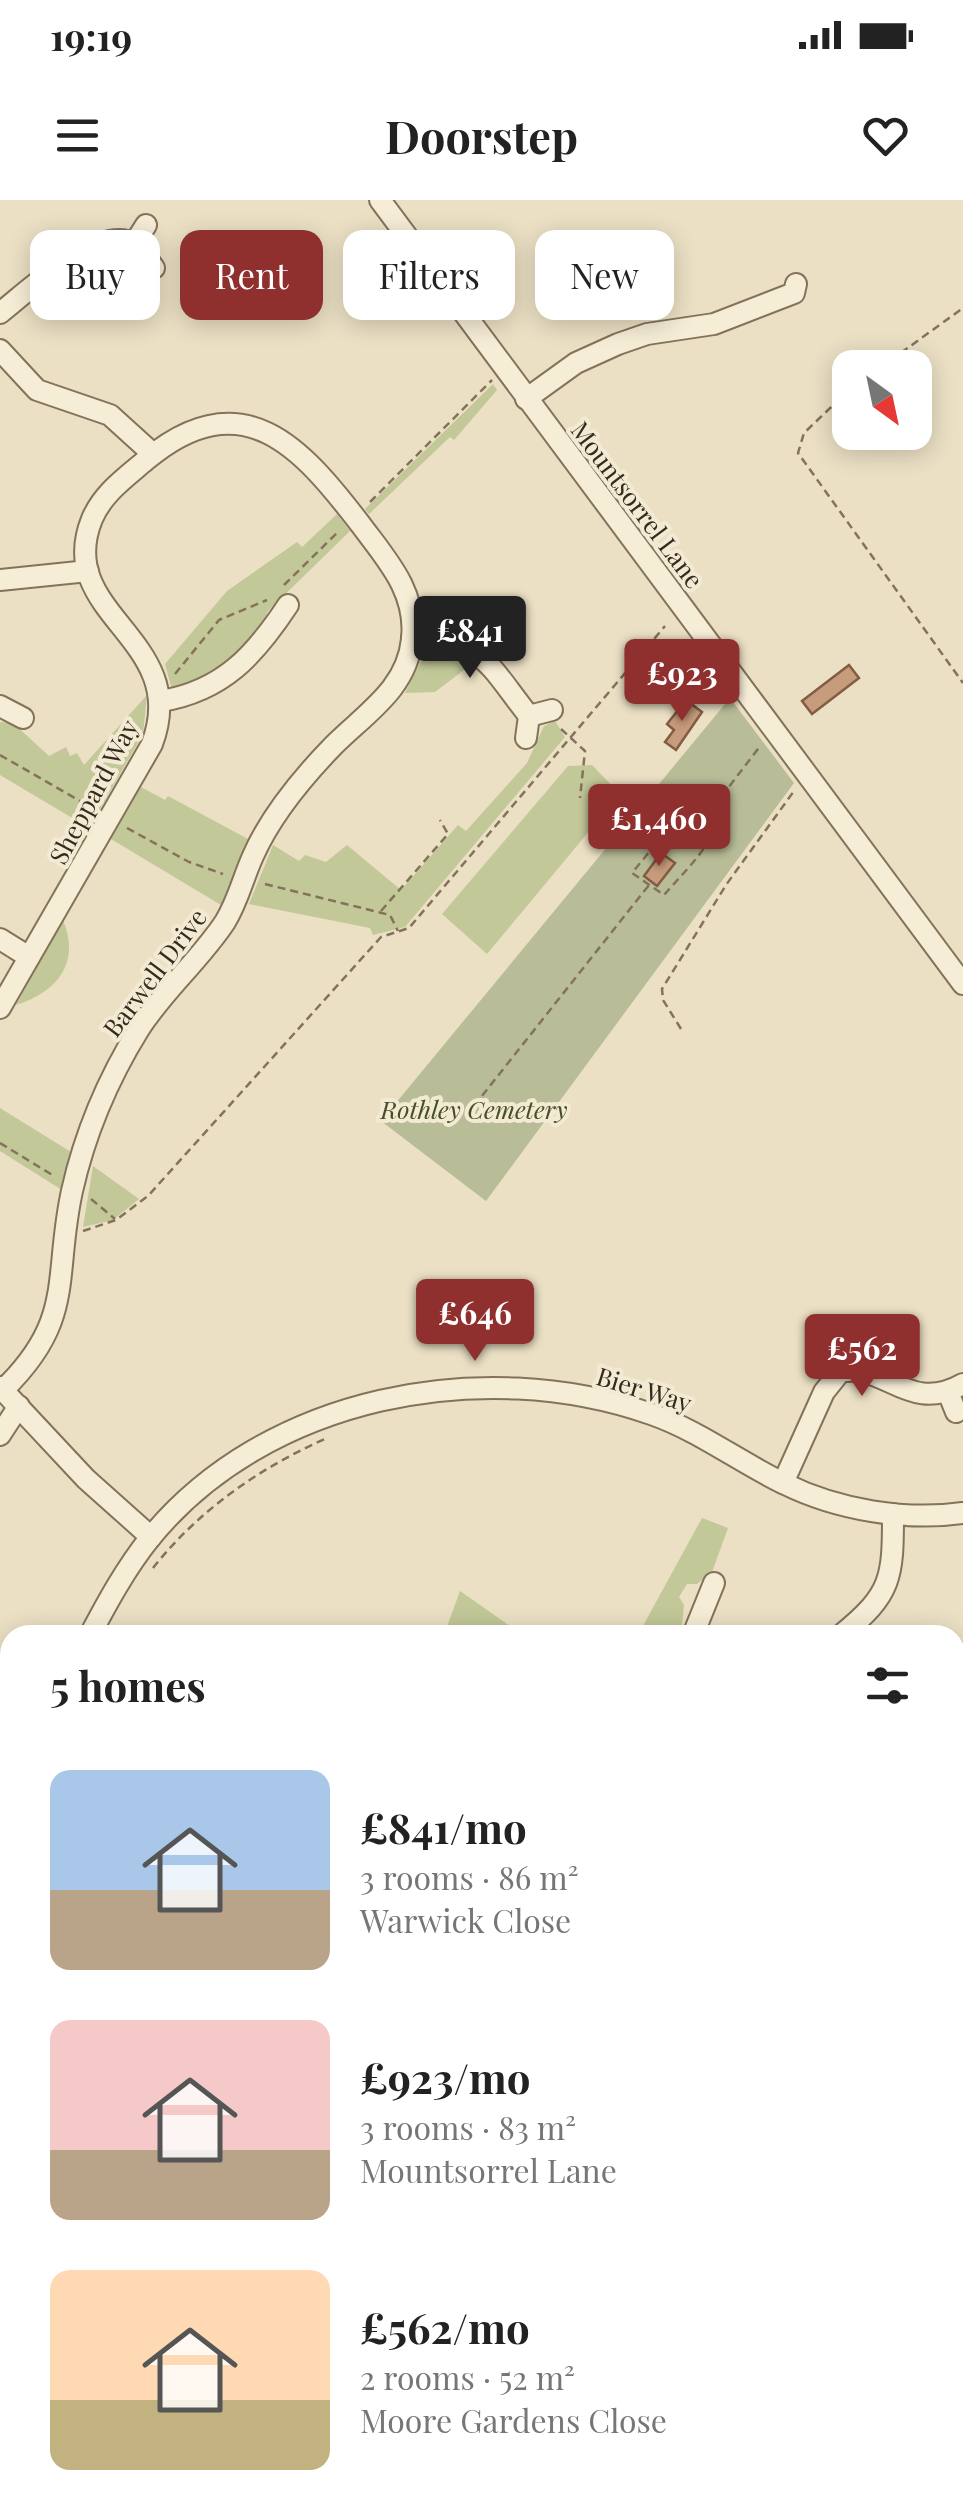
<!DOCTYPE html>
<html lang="en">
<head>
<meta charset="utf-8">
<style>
  :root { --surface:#fff; --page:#f6f6f6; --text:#222; --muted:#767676; --accent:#8f302f }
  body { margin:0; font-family:"Playfair Display",serif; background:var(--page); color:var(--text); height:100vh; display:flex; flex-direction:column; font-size:38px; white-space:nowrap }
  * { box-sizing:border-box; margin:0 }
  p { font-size:32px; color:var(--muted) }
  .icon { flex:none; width:55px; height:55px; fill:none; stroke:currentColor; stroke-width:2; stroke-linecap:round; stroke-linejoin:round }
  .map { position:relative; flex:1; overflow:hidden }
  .sheet { position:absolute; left:0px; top:1425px; width:965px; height:890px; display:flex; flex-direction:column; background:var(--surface); border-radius:30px 30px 0 0; box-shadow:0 5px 25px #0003 }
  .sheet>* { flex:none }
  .guide { position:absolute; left:30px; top:30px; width:905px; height:90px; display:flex; gap:20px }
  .needle { width:65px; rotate:147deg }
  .fabs { position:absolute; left:832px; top:150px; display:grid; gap:20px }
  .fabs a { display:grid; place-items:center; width:100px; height:100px; border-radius:20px; background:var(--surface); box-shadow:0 5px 25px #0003; font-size:50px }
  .price { position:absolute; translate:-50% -85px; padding:0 22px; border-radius:10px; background:var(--accent); color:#fff; font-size:32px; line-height:65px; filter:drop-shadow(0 2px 5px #0008) }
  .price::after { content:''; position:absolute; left:50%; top:60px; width:30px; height:22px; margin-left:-15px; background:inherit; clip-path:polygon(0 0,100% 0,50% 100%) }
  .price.active { background:#222; color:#fff }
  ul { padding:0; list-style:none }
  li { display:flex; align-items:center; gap:30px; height:250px; padding:0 50px }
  li span { display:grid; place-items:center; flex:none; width:280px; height:200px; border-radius:20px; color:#555 }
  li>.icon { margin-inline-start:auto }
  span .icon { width:120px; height:120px; fill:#fffc; stroke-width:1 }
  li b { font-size:42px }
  h2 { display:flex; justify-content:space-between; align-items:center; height:120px; padding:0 50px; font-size:42px }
  .tag { padding:0 35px; border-radius:20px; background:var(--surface); box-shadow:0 5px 25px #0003; font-size:35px; line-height:90px }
  .tag.active { background:var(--accent); color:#fff }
  .status { display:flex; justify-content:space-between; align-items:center; height:70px; padding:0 50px; background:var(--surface); direction:ltr }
  .status svg { height:28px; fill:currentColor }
  header { display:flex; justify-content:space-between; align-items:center; height:130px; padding:0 50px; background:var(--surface); font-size:45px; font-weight:700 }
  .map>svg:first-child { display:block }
  .green { fill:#c2c898 }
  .cemetery { fill:#b8bd97 }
  .building { fill:#c79c7c; stroke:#825d43; stroke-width:2.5 }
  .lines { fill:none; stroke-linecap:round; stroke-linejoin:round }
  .minor-casing { stroke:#84725b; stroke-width:24 }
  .path { stroke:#84725b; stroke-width:2.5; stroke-dasharray:8 5; stroke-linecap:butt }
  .minor { stroke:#f6edd6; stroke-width:20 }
  .labels { text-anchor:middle; stroke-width:8; stroke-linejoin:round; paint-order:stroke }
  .street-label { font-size:25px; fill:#352a1e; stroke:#f3ead3 }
  .park-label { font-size:25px; font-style:italic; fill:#455026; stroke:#f3ead3 }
</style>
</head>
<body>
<div class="status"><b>19:19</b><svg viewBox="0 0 49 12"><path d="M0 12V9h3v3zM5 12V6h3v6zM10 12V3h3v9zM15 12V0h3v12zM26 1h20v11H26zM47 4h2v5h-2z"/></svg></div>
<header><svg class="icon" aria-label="menu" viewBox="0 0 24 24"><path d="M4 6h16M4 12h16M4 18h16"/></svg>Doorstep<svg class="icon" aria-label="heart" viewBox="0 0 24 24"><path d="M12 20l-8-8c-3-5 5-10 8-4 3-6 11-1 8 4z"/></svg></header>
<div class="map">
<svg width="963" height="2315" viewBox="0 0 963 2315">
  <rect width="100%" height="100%" fill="#ebe0c4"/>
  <g class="green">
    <polygon points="493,184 497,190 454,240 450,237 369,314 365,309"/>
    <polygon points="337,314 350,331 268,411 255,440 218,474 172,490 165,464 227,391 297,342 302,347"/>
    <polygon points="426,451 449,452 473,463 435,492 405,493"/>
    <polygon points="147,495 143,534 89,628 0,575 0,522 13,523 49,556 66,547 70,556 77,553 84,565"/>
    <polygon points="555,521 565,537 405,727 373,735 370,728 249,704 273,645 299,661 305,655 326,662 347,645 401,690 458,625 466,631 527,563 544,526"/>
    <polygon points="592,565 620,594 487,754 442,714 568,566"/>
    <polygon points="141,587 165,600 168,596 248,639 221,705 111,639"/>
    <path d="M63,720C81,763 57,792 16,805Z"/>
    <polygon points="0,908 71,952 62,990 0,951"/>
    <polygon points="93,966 139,999 113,1020 83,1027"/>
    <polygon points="702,1318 728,1328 712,1372 697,1384 687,1384 679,1397 684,1405 681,1435 638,1435"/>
    <polygon points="460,1391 523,1435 444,1435"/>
    <polygon points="963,1484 963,1604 955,1601 955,1502"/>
    <path d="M963,2045V2157L955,2173V2114L962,2101C950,2083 955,2064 963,2045Z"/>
    <polygon points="0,2213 10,2213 10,2305 42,2305 38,2315 0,2315"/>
    <polygon points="239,2305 410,2305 407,2315 262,2315"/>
  </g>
  <polygon class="cemetery" points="730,498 794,583 486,1001 381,921"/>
  <g class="building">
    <polygon points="849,465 859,478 812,514 802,501"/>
    <polygon points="686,500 702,512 676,550 665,542 674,530 667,524"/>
    <polygon points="661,653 675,663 657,686 644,676"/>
  </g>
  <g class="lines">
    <g class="minor-casing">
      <g id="minor">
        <polyline points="380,0 963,784"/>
        <polyline points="134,44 146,25"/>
        <path d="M0,113C27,92 99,23 134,44C142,49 148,60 154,68"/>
        <polyline points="0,150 37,190 110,215 153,254"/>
        <polyline points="526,199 576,163 618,144 647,134 714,124 794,93 796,84"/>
        <polyline points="0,380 88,371"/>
        <path d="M412,438C485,442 487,463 529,516"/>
        <path d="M161,501C223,491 255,455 288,405"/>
        <polyline points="0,506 23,518"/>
        <polyline points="526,538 529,516 552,510"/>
        <polyline points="0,739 29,757"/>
        <path d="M0,808L152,544C192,438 53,415 92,319C103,293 125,278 146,260C243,179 302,248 361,325C387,360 417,392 412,439C407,489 366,513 333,546C302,578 271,615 253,656C243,678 238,701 225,722C200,760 164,790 139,829C108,879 85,933 72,991C53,1078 76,1119 3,1190"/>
        <polyline points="0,1187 86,1279 151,1337"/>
        <polyline points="948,1192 956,1212"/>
        <polyline points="0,1235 19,1206"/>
        <path d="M783,1283L824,1192L840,1172C886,1162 908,1215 963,1184"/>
        <path d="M90,1435C108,1401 126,1368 150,1338C266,1196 482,1155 651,1214C700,1231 739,1262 785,1284C838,1310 905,1321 963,1313"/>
        <polyline points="693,1435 714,1383"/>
        <path d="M841,1435C892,1394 893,1378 893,1314"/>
        <polyline points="0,1666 10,1649"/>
        <polyline points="957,1758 963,1746"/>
        <polyline points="0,2174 10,2178"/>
        <polyline points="955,2183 963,2187"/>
        <polyline points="0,2195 10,2196"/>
        <polyline points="206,2305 222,2315"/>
        <polyline points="69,2315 73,2305"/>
        <polyline points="407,2315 410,2305"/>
        <polyline points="646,2315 646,2305"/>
        <polyline points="822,2315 827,2305"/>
      </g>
    </g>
    <g class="path">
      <polyline points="880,168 963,108"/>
      <polyline points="850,189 804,233 798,253 963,483"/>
      <polyline points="370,302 492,180"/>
      <polyline points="284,385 339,331"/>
      <polyline points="175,474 219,420 267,400"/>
      <polyline points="561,529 585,551 580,598"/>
      <polyline points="0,555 94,609"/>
      <path d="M718,601L682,612L632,673L664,695C686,669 723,638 718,601L761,545"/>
      <polyline points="127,628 189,662 223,674"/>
      <polyline points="265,684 390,715 398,731"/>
      <polyline points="381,711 448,634 440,620"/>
      <polyline points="681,829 663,800 662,789 726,685 794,591"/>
      <polyline points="474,906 649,685"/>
      <polyline points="0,943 54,976"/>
      <polyline points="91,999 115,1019"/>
      <polyline points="83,1031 116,1020 148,996 381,737 409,728 665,426"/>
      <path d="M153,1368C198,1311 259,1268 325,1239"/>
      <polyline points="955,1502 963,1484"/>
      <polyline points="0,1633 10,1612"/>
      <polyline points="955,2114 963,2099"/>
      <polyline points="0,2142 10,2148"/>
    </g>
    <use href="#minor" class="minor"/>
  </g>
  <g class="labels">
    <g class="street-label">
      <text transform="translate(637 305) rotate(53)" y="9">Mountsorrel Lane</text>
      <text transform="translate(94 592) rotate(-62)" y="9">Sheppard Way</text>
      <text transform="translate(155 773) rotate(-53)" y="9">Barwell Drive</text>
      <text transform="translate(644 1190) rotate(17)" y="9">Bier Way</text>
    </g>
    <g class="park-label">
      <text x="474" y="919">Rothley Cemetery</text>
    </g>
  </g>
</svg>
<div class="fabs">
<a><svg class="needle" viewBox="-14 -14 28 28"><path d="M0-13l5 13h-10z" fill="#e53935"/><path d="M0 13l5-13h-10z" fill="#767676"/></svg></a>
</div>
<b class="price active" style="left:470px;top:481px">£841</b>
<b class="price" style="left:682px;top:524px">£923</b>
<b class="price" style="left:659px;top:669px">£1,460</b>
<b class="price" style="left:475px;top:1164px">£646</b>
<b class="price" style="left:862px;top:1199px">£562</b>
<div class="guide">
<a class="tag">Buy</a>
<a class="tag active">Rent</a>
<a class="tag">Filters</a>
<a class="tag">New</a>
</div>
<section class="sheet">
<h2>5 homes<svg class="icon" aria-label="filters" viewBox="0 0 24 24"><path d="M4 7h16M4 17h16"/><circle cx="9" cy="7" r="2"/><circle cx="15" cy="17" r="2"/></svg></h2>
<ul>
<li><span style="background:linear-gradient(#a9c7e8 60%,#b9a48a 0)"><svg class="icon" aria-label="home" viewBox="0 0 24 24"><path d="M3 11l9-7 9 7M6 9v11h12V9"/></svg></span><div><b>£841/mo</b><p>3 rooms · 86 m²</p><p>Warwick Close</p></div></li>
<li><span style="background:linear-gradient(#f6c9c9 65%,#b9a48a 0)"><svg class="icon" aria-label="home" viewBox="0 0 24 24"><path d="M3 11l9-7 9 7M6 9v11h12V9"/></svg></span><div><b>£923/mo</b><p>3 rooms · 83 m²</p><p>Mountsorrel Lane</p></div></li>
<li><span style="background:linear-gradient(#ffd9b3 65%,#c2b280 0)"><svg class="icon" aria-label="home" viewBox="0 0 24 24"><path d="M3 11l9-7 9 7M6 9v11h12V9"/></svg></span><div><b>£562/mo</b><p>2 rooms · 52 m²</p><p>Moore Gardens Close</p></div></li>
</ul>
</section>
</div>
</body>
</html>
